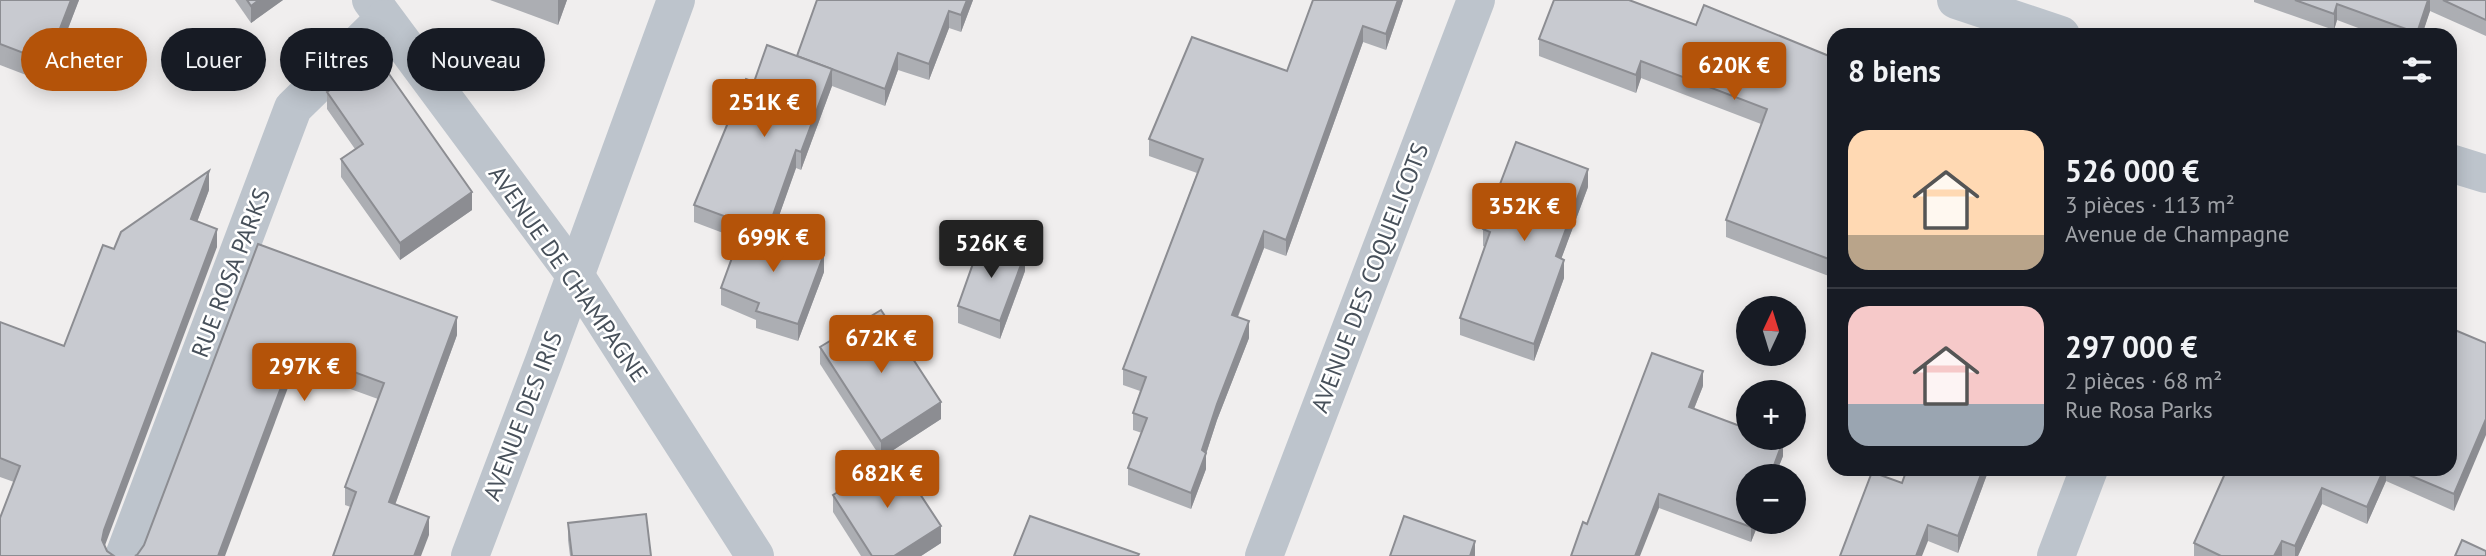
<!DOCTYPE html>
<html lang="fr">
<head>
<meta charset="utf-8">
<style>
  :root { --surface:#171b24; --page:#20242c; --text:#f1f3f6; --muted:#9ea1a6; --line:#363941; --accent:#b45309 }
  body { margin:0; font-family:"PT Sans",sans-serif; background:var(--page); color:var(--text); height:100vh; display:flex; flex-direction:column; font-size:26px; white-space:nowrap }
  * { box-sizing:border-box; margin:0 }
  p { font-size:23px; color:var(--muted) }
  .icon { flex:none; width:38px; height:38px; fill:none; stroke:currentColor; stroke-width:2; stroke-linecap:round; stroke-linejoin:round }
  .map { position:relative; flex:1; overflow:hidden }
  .details { position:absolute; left:1827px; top:28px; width:630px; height:448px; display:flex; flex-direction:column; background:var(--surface); border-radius:21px; box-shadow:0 4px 18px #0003 }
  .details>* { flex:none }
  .banner { position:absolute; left:21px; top:28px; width:665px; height:63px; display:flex; gap:14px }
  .needle { width:46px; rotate:4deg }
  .fabs { position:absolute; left:1736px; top:296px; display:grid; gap:14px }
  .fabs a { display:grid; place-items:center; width:70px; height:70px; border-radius:50%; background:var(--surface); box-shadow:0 4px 18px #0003; font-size:35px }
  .price { position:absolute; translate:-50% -60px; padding:0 16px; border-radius:7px; background:var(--accent); color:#fff; font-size:23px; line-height:46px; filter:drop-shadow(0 2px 4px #0008) }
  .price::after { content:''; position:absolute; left:50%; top:42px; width:21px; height:16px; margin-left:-10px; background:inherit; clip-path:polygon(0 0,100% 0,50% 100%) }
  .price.current { background:#222; color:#fff }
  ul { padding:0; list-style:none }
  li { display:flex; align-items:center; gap:21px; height:175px; padding:0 21px }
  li+li { border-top:2px solid var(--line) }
  li span { display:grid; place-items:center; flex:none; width:196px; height:140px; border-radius:21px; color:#555 }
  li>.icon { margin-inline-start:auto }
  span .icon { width:84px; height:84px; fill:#fffc; stroke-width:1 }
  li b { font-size:30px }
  h2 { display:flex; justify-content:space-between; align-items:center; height:84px; padding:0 21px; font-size:30px }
  .chip { padding:0 24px; border-radius:32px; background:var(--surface); box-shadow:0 4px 18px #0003; font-size:24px; line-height:63px }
  .chip.current { background:var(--accent); color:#fff }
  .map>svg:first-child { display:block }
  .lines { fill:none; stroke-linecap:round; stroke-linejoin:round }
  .street { stroke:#bdc4cc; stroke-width:38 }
  .wall { fill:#acaeb3 }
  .shaded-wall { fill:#8c8d92 }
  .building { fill:#c8cad0; stroke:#8c8d92; stroke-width:2 }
  .labels { text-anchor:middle; stroke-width:5; stroke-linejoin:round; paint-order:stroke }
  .street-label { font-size:24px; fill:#47505a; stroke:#fff }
</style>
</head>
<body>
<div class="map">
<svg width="2486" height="556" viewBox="0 0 2486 556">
  <rect width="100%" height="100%" fill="#f0eeee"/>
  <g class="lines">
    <g class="street">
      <polyline points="371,0 575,275 755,556"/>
      <polyline points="1956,0 2061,35"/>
      <polyline points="2450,163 2486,174"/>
      <polyline points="124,556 293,108 384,19"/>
      <polyline points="470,556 544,361 676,0"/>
      <polyline points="1264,556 1476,0"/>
      <polyline points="2056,556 2089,469"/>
    </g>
  </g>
  <g class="wall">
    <polygon points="0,0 79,0 47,83 0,65"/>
    <polygon points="235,0 283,0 251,23"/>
    <polygon points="490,0 567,0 558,25"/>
    <polygon points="817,0 973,0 961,32 949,28 929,80 898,70 885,106 832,86 801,170 796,168 772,235 824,272 798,341 756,328 756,320 721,305 721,288 739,239 694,222 694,205 754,82 797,56"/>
    <polygon points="1313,0 1403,0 1386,50 1363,42 1286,256 1264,248 1238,317 1249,338 1217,420 1206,454 1206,469 1191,509 1128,485 1128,468 1142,433 1133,430 1133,413 1140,391 1123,385 1123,369 1197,173 1149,156 1149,139 1287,71"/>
    <polygon points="2254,0 2486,0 2486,36 2430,11 2422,35 2377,35 2337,20 2334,30 2254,2"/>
    <polygon points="1696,25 1834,58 1834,278 1726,237 1726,220 1761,124 1641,78 1636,93 1539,56 1539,39"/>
    <polygon points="327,92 472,210 400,260 341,177 341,159 355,149 327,109"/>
    <polygon points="1588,187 1561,259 1564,278 1534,361 1460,335 1460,318 1485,247 1483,246 1483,229"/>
    <polygon points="209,190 197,222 217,247 14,482 0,477 0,322 64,346 114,249"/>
    <polygon points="258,244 457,335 395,505 429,535 345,505 345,487 378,399 295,369 137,555 144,545"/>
    <polygon points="1025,271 1000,339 958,323 958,306"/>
    <polygon points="2486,343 2454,511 2386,481 2367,524 2322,504 2298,556 2194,556 2194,543 2227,470 2225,469 2450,469"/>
    <polygon points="820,347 941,419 881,458 820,364"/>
    <polygon points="1703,386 1694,409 1783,456 1775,476 1748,476 1759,522 1751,542 1659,508 1587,524"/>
    <polygon points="1989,469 1958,553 1928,541 1902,483"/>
    <polygon points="833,495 941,543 921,556 861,556 833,512"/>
    <polygon points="568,523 651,556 570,556 568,540"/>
  </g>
  <g class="shaded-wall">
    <polygon points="71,0 79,0 47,83 47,62"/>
    <polygon points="259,0 283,0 251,23 251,6"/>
    <polygon points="558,0 567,0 558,25"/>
    <polygon points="967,0 973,0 961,32 961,15"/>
    <polygon points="1398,0 1403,0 1386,50 1386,34"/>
    <polygon points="2428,0 2430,0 2430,11 2422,35 2417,35"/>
    <polygon points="2337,4 2337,20 2334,30 2334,14"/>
    <polygon points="949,11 949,28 929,80 929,64"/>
    <polygon points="1363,26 1363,42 1286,256 1286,240"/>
    <polygon points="898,53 898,70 885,106 885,89"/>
    <polygon points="1641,61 1641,78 1636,93 1636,75"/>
    <polygon points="832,69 832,86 801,170 801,152"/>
    <polygon points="796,150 796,168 767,250 767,232"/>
    <polygon points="1588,169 1588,187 1556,273 1556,256"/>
    <polygon points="209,171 209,190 191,238 191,219"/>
    <polygon points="472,192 472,210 400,260 400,243"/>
    <polygon points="217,229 217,247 104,548 102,540 104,530"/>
    <polygon points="1264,231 1264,248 1232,331 1232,315"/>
    <polygon points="824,254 824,272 798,341 798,324"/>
    <polygon points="1025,254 1025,271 1000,339 1000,321"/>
    <polygon points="1564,260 1564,278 1534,361 1534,344"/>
    <polygon points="457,317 457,335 389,521 389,502"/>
    <polygon points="1249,321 1249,338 1217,420 1206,454 1206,469 1191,509 1191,493 1202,450 1217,404"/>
    <polygon points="295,350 295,369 225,556 218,556"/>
    <polygon points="1703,371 1703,386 1689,421 1689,407"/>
    <polygon points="941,402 941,419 881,458 881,441"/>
    <polygon points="2486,419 2486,435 2454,511 2454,494"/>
    <polygon points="1783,441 1783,456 1775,476 1770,476"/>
    <polygon points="1983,469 1989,469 1958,553 1958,536"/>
    <polygon points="2384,469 2386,469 2386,481 2367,524 2367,507"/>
    <polygon points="2322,488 2322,504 2298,556 2295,556 2295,546"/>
    <polygon points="1659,494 1659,508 1640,556 1635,556"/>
    <polygon points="429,517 429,535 421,556 414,556"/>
    <polygon points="1753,522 1759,522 1751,542 1751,527"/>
    <polygon points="1928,525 1928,541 1922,556 1916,556"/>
    <polygon points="941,526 941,543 921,556 894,556"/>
    <polygon points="1475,541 1475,556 1470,556"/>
    <polygon points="2282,541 2282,556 2274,556"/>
  </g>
  <g class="building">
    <polygon points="0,0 71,0 47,62 0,44"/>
    <polygon points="247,0 259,0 251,6"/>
    <polygon points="817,0 967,0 961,15 949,11 929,64 898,53 885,89 797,56"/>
    <polygon points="1313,0 1398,0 1386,34 1363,26 1286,240 1264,231 1232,315 1249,321 1217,404 1202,450 1206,453 1191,493 1128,468 1147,418 1133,413 1146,377 1123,369 1203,159 1149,139 1192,37 1287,71"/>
    <polygon points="1554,0 1629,0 1696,25 1704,5 1834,58 1834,261 1726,220 1767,109 1641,61 1636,75 1539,39"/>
    <polygon points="2295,0 2428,0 2417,33 2337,4 2334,14"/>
    <polygon points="2443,0 2486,0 2486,20"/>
    <polygon points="767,45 832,69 801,152 796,150 767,232 694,205 746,79 754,82"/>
    <polygon points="377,57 472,192 400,243 341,159 363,144 327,92"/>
    <polygon points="1516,142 1588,169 1556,256 1564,260 1534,344 1460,318 1490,232 1483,229"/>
    <polygon points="209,171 191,219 217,229 104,530 102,540 107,551 114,556 0,556 0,518 20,466 0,458 0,322 64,346 103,245 114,249 121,232"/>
    <polygon points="744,225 824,254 798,324 756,311 759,303 721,288"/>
    <polygon points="982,238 1025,254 1000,321 958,306"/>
    <polygon points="258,244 457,317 389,502 429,517 414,556 333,556 356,492 345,487 384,383 295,350 218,556 135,556 137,555 144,545"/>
    <polygon points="881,310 941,402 881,441 820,347"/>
    <polygon points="2450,328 2486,343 2486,419 2454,494 2395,469 2450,469"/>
    <polygon points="1652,353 1703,371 1689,407 1748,429 1748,438 1773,438 1783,441 1770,476 1748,476 1748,522 1753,522 1751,527 1659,494 1635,556 1571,556 1583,522 1587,524"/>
    <polygon points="895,456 941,526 894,556 872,556 833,495"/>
    <polygon points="1907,469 1983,469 1958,536 1928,525 1916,556 1840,556 1872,472 1902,483"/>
    <polygon points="2227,469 2384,469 2367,507 2322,488 2295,546 2282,541 2274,556 2221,556 2194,543"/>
    <polygon points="646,514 651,556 572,556 568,523"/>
    <polygon points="1030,516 1139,554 1138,556 1014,556"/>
    <polygon points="1404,516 1475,541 1470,556 1390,556"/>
    <polygon points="2462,540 2486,551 2486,556 2455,556"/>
  </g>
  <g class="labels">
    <g class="street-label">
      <text transform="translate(231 273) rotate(-69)" y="8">RUE ROSA PARKS</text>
      <text transform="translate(568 274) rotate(55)" y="8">AVENUE DE CHAMPAGNE</text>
      <text transform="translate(1370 278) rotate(-69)" y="8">AVENUE DES COQUELICOTS</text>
      <text transform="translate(523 416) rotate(-69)" y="8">AVENUE DES IRIS</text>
    </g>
  </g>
</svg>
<div class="fabs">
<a><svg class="needle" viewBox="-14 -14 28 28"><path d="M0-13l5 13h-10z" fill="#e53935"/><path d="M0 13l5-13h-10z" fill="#9ea1a6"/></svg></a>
<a>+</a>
<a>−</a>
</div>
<b class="price" style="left:1734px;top:102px">620K €</b>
<b class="price" style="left:764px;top:139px">251K €</b>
<b class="price" style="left:1524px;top:243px">352K €</b>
<b class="price" style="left:773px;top:274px">699K €</b>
<b class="price current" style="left:991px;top:280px">526K €</b>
<b class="price" style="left:881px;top:375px">672K €</b>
<b class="price" style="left:304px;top:403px">297K €</b>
<b class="price" style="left:887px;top:510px">682K €</b>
<div class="banner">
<a class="chip current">Acheter</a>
<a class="chip">Louer</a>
<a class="chip">Filtres</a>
<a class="chip">Nouveau</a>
</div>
<section class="details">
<h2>8 biens<svg class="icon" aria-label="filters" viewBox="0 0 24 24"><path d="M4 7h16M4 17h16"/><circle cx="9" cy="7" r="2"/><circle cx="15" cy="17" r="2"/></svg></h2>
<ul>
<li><span style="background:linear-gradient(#ffd9b3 75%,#b9a48a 0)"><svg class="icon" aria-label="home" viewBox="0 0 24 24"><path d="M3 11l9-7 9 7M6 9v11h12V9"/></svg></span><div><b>526 000 €</b><p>3 pièces · 113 m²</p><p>Avenue de Champagne</p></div></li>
<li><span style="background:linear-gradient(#f6c9c9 70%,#9aa5b1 0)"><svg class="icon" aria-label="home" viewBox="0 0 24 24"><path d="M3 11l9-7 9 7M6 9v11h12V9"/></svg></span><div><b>297 000 €</b><p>2 pièces · 68 m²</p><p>Rue Rosa Parks</p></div></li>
</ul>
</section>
</div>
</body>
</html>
